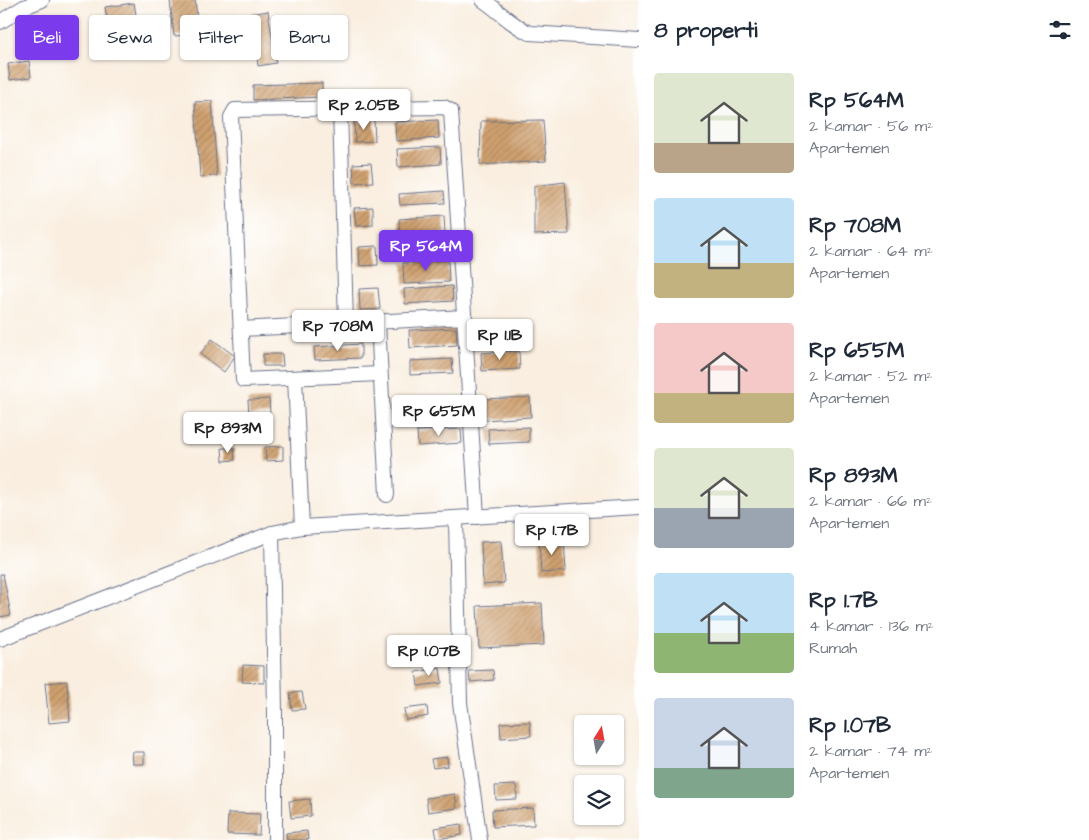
<!DOCTYPE html>
<html lang="id">
<head>
<meta charset="utf-8">
<style>
  :root { --surface:#fff; --page:#f6f6f7; --text:#1f2937; --muted:#747a83; --accent:#7c3aed }
  body { margin:0; font-family:"Architects Daughter",sans-serif; background:var(--page); color:var(--text); height:100vh; display:flex; flex-direction:column; font-size:19px; white-space:nowrap }
  * { box-sizing:border-box; margin:0 }
  p { font-size:16px; color:var(--muted) }
  .icon { flex:none; width:28px; height:28px; fill:none; stroke:currentColor; stroke-width:2; stroke-linecap:round; stroke-linejoin:round }
  .map { position:relative; flex:1; overflow:hidden }
  .details { display:flex; flex-direction:column; background:var(--surface); width:450px }
  .details>* { flex:none }
  .guide { position:absolute; left:15px; top:15px; width:475px; height:45px; display:flex; gap:10px }
  .needle { width:32px; rotate:11deg }
  .tools { position:absolute; left:574px; top:715px; display:grid; gap:10px }
  .tools a { display:grid; place-items:center; width:50px; height:50px; border-radius:5px; background:var(--surface); box-shadow:0 1px 4px #0004; font-size:25px }
  .price { position:absolute; translate:-50% -42px; padding:0 11px; border-radius:5px; background:#fff; color:#222; font-size:16px; line-height:32px; filter:drop-shadow(0 1px 2px #0008) }
  .price::after { content:''; position:absolute; left:50%; top:30px; width:15px; height:11px; margin-left:-8px; background:inherit; clip-path:polygon(0 0,100% 0,50% 100%) }
  .price.active { background:var(--accent); color:#fff }
  ul { padding:0; list-style:none }
  li { display:flex; align-items:center; gap:15px; height:125px; padding:0 15px }
  li span { display:grid; place-items:center; flex:none; width:140px; height:100px; border-radius:5px; color:#555 }
  li>.icon { margin-inline-start:auto }
  span .icon { width:60px; height:60px; fill:#fffc; stroke-width:1 }
  li b { font-size:21px }
  h2 { display:flex; justify-content:space-between; align-items:center; height:60px; padding:0 15px; font-size:21px }
  .chip { padding:0 18px; border-radius:5px; background:var(--surface); box-shadow:0 1px 4px #0004; font-size:18px; line-height:45px }
  .chip.active { background:var(--accent); color:#fff }
  main { display:flex; flex:1; min-height:0 }
  .map>svg:first-child { display:block }
  .building { fill:url(#building-hatch) }
  .lines { fill:none; stroke-linecap:round; stroke-linejoin:round }
  .minor-casing { stroke:#69728b; stroke-width:16 }
  .minor { stroke:#fff; stroke-width:14 }
</style>
</head>
<body>
<main>
<div class="map">
<svg width="639" height="840" viewBox="0 0 639 840">
  <defs>
    <pattern id="building-hatch" width="6" height="6" patternUnits="userSpaceOnUse" patternTransform="scale(1.25)"><rect width="6" height="6" fill="#d0a16f"/><path d="M-1 1l2-2M0 6l6-6M5 7l2-2" fill="none" stroke="#a8845e"/></pattern>
  </defs>
  <rect width="100%" height="100%" fill="#fff"/>
  <filter id="ink" filterUnits="userSpaceOnUse"><feTurbulence type="fractalNoise" baseFrequency=".02" numOctaves="2"/><feDisplacementMap in="SourceGraphic" scale="10" xChannelSelector="R" yChannelSelector="G"/><feConvolveMatrix kernelMatrix="1 2 1 2 8 2 1 2 1" color-interpolation-filters="sRGB"/></filter>
  <filter id="wash" filterUnits="userSpaceOnUse"><feTurbulence type="fractalNoise" baseFrequency=".0096" numOctaves="4" result="noise"/><feDisplacementMap in="SourceGraphic" scale="20" xChannelSelector="R" yChannelSelector="G"/><feGaussianBlur stdDeviation="1.12" result="paint"/><feColorMatrix in="noise" values="0 0 0 0 0 0 0 0 0 0 0 0 0 0 0 0 0 1.4 0 .05"/><feComposite in="paint" operator="in"/></filter>
  <g filter="url(#wash)">
    <rect width="100%" height="100%" fill="#f9eedf"/>
    <g id="blocks">
      <g class="building">
        <polygon points="170,0 195,0 199,34 174,36"/>
        <polygon points="134,3 140,39 111,43 105,7"/>
        <polygon points="268,11 276,63 258,66 251,14"/>
        <polygon points="54,20 61,50 43,54 36,24"/>
        <polygon points="29,61 31,77 10,80 8,64"/>
        <polygon points="322,83 322,97 253,100 253,85"/>
        <polygon points="212,101 217,176 200,177 195,102"/>
        <polygon points="374,120 375,141 355,142 354,121"/>
        <polygon points="438,120 439,138 396,141 395,122"/>
        <polygon points="543,120 546,161 480,165 481,121"/>
        <polygon points="440,147 441,164 398,167 397,149"/>
        <polygon points="371,163 373,182 354,183 353,164"/>
        <polygon points="565,182 569,234 534,235 534,186"/>
        <polygon points="444,191 445,203 400,205 399,194"/>
        <polygon points="373,207 373,225 356,226 354,208"/>
        <polygon points="444,216 445,233 400,236 399,219"/>
        <polygon points="377,246 378,265 360,266 359,247"/>
        <polygon points="448,260 449,282 404,284 403,263"/>
        <polygon points="452,286 453,301 405,304 404,289"/>
        <polygon points="378,288 380,309 360,310 359,289"/>
        <polygon points="523,326 524,344 478,346 477,329"/>
        <polygon points="456,328 457,345 410,348 409,330"/>
        <polygon points="212,339 235,356 224,372 200,354"/>
        <polygon points="361,344 361,358 315,360 314,347"/>
        <polygon points="519,351 520,369 482,371 481,353"/>
        <polygon points="263,354 282,354 283,366 263,366"/>
        <polygon points="452,359 453,373 410,375 410,361"/>
        <polygon points="530,397 531,417 484,420 483,399"/>
        <polygon points="269,399 270,414 249,415 248,400"/>
        <polygon points="460,400 461,418 420,420 419,402"/>
        <polygon points="529,427 529,442 489,444 488,429"/>
        <polygon points="461,429 462,443 418,446 417,431"/>
        <polygon points="283,446 283,460 266,461 265,447"/>
        <polygon points="222,448 234,448 235,460 223,461"/>
        <polygon points="564,539 566,571 541,573 539,541"/>
        <polygon points="501,541 504,583 483,585 481,542"/>
        <polygon points="0,574 3,574 11,615 0,617"/>
        <polygon points="542,603 544,645 479,648 477,606"/>
        <polygon points="243,665 264,666 264,683 242,682"/>
        <polygon points="440,668 442,683 418,686 416,672"/>
        <polygon points="493,670 494,680 470,682 469,671"/>
        <polygon points="67,681 70,721 49,723 45,683"/>
        <polygon points="302,692 305,709 292,710 290,693"/>
        <polygon points="427,706 428,716 406,720 404,709"/>
        <polygon points="530,722 531,736 501,738 500,723"/>
        <polygon points="132,752 144,752 144,764 133,764"/>
        <polygon points="447,757 448,766 433,768 431,759"/>
        <polygon points="516,785 517,799 496,800 495,786"/>
        <polygon points="455,794 457,808 428,812 426,798"/>
        <polygon points="310,799 311,816 291,818 289,801"/>
        <polygon points="533,808 534,825 493,827 492,810"/>
        <polygon points="228,813 260,814 259,835 227,834"/>
        <polygon points="461,824 462,835 437,839 435,828"/>
        <polygon points="307,831 308,840 287,840 286,833"/>
      </g>
    </g>
  </g>
  <g filter="url(#ink)">
    <use href="#blocks" fill-opacity="0" stroke="#69728b" stroke-width="1"/>
    <g class="lines">
      <g class="minor-casing">
        <g id="minor">
          <path d="M483,0C497,9 515,28 530,33L639,40"/>
          <polyline points="0,22 24,7 42,0"/>
          <polyline points="340,108 346,324"/>
          <polyline points="391,249 459,246"/>
          <polyline points="378,322 387,495"/>
          <polyline points="241,329 465,317"/>
          <polyline points="380,374 243,380 231,117 235,110 444,107 451,111 477,517"/>
          <polyline points="295,378 302,527"/>
          <polyline points="456,519 460,703 480,840"/>
          <polyline points="272,533 275,711 275,840"/>
          <polyline points="0,639 272,533 302,527 639,507"/>
        </g>
      </g>
      <use href="#minor" class="minor"/>
    </g>
  </g>
</svg>
<div class="tools">
<a><svg class="needle" viewBox="-14 -14 28 28"><path d="M0-13l5 13h-10z" fill="#e53935"/><path d="M0 13l5-13h-10z" fill="#747a83"/></svg></a>
<a><svg class="icon" aria-label="layers" viewBox="0 0 24 24"><path d="M12 4l9 5-9 5-9-5zM3 14l9 5 9-5"/></svg></a>
</div>
<b class="price" style="left:364px;top:131px">Rp 2.05B</b>
<b class="price active" style="left:426px;top:272px">Rp 564M</b>
<b class="price" style="left:338px;top:352px">Rp 708M</b>
<b class="price" style="left:500px;top:361px">Rp 1.1B</b>
<b class="price" style="left:439px;top:437px">Rp 655M</b>
<b class="price" style="left:228px;top:454px">Rp 893M</b>
<b class="price" style="left:552px;top:556px">Rp 1.7B</b>
<b class="price" style="left:429px;top:677px">Rp 1.07B</b>
<div class="guide">
<a class="chip active">Beli</a>
<a class="chip">Sewa</a>
<a class="chip">Filter</a>
<a class="chip">Baru</a>
</div>
</div>
<section class="details">
<h2>8 properti<svg class="icon" aria-label="filters" viewBox="0 0 24 24"><path d="M4 7h16M4 17h16"/><circle cx="9" cy="7" r="2"/><circle cx="15" cy="17" r="2"/></svg></h2>
<ul>
<li><span style="background:linear-gradient(#dfe7d0 70%,#b9a48a 0)"><svg class="icon" aria-label="home" viewBox="0 0 24 24"><path d="M3 11l9-7 9 7M6 9v11h12V9"/></svg></span><div><b>Rp 564M</b><p>2 kamar · 56 m²</p><p>Apartemen</p></div></li>
<li><span style="background:linear-gradient(#bfe0f5 65%,#c2b280 0)"><svg class="icon" aria-label="home" viewBox="0 0 24 24"><path d="M3 11l9-7 9 7M6 9v11h12V9"/></svg></span><div><b>Rp 708M</b><p>2 kamar · 64 m²</p><p>Apartemen</p></div></li>
<li><span style="background:linear-gradient(#f6c9c9 70%,#c2b280 0)"><svg class="icon" aria-label="home" viewBox="0 0 24 24"><path d="M3 11l9-7 9 7M6 9v11h12V9"/></svg></span><div><b>Rp 655M</b><p>2 kamar · 52 m²</p><p>Apartemen</p></div></li>
<li><span style="background:linear-gradient(#dfe7d0 60%,#9aa5b1 0)"><svg class="icon" aria-label="home" viewBox="0 0 24 24"><path d="M3 11l9-7 9 7M6 9v11h12V9"/></svg></span><div><b>Rp 893M</b><p>2 kamar · 66 m²</p><p>Apartemen</p></div></li>
<li><span style="background:linear-gradient(#bfe0f5 60%,#8fb573 0)"><svg class="icon" aria-label="home" viewBox="0 0 24 24"><path d="M3 11l9-7 9 7M6 9v11h12V9"/></svg></span><div><b>Rp 1.7B</b><p>4 kamar · 136 m²</p><p>Rumah</p></div></li>
<li><span style="background:linear-gradient(#c9d6e8 70%,#7fa58c 0)"><svg class="icon" aria-label="home" viewBox="0 0 24 24"><path d="M3 11l9-7 9 7M6 9v11h12V9"/></svg></span><div><b>Rp 1.07B</b><p>2 kamar · 74 m²</p><p>Apartemen</p></div></li>
</ul>
</section>
</main>
</body>
</html>
